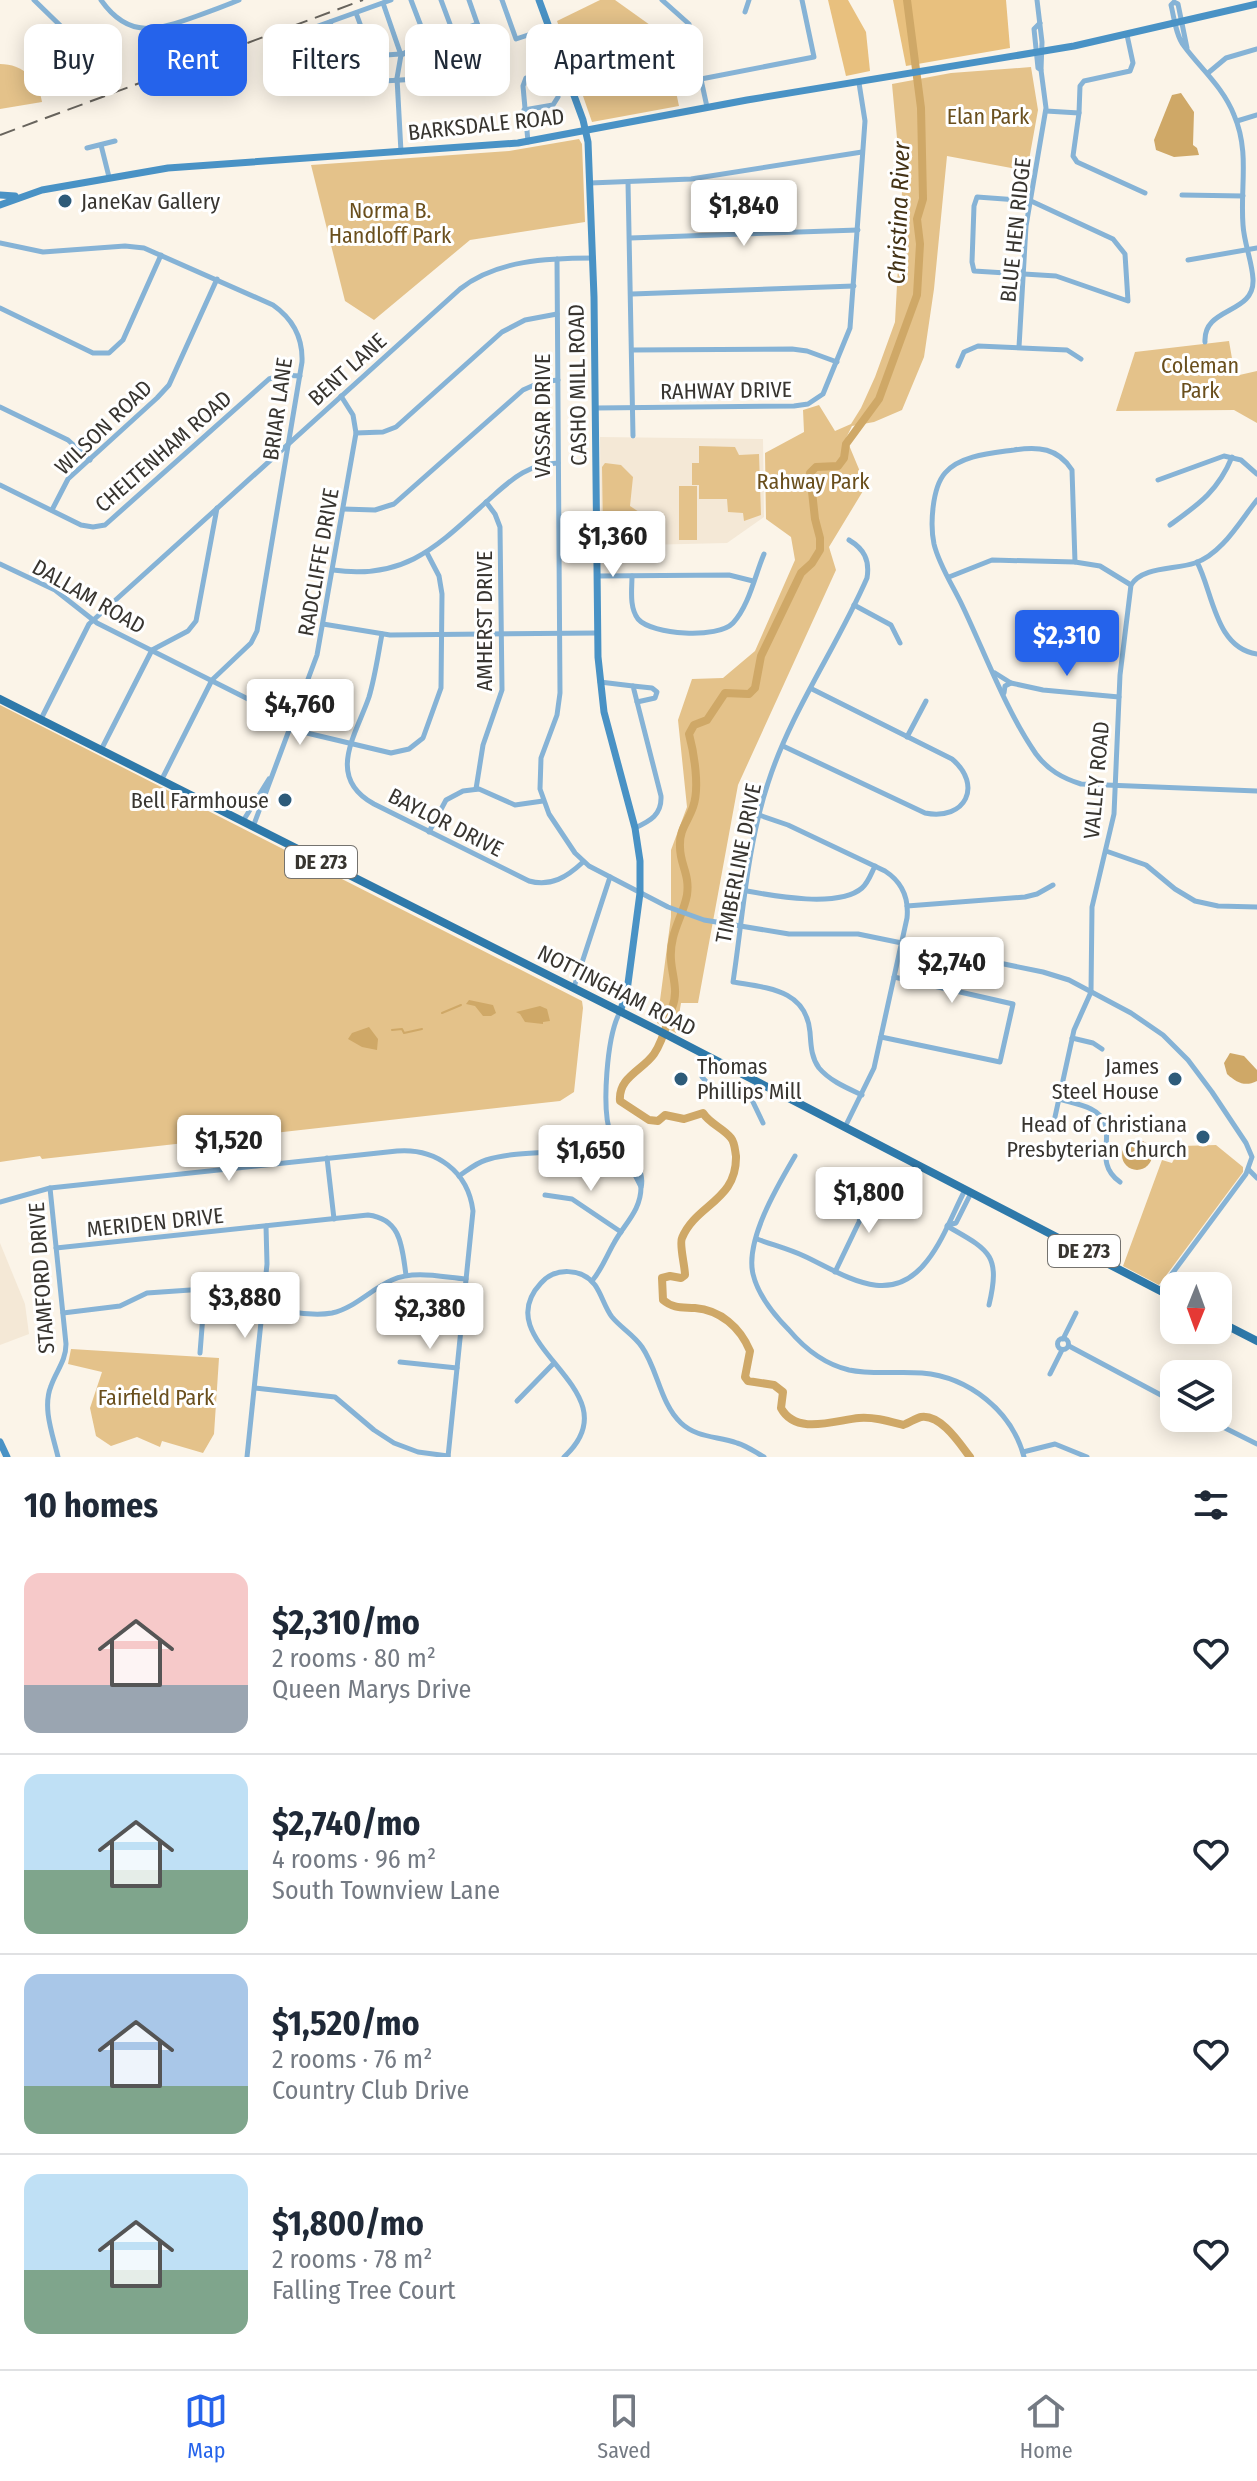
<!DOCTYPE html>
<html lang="en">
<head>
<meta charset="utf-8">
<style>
  :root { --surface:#fff; --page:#f6f6f7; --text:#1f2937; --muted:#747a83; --line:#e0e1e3; --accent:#2563eb }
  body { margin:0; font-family:"Fira Sans Condensed",sans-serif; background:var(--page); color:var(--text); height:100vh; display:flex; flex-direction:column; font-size:30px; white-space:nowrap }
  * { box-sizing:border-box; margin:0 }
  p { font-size:26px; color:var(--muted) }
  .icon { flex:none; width:44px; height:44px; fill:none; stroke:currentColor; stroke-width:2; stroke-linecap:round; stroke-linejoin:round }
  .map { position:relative; height:1457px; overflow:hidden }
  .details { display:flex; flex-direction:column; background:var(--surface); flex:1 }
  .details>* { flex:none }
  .guide { position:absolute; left:24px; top:24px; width:800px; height:72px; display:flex; gap:16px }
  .needle { width:52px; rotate:181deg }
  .controls { position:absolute; left:1160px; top:1272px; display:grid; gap:16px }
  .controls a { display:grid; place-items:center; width:72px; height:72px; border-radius:16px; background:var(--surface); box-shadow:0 4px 20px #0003; font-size:40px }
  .price { position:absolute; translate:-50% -68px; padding:0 18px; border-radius:8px; background:#fff; color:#222; font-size:26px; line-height:52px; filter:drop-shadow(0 2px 4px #0008) }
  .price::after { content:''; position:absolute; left:50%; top:48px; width:24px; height:18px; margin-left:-12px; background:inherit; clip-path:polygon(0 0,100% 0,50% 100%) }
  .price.on { background:var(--accent); color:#fff }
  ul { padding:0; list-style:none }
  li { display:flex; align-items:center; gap:24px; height:200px; padding:0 24px }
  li+li { border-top:2px solid var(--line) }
  li span { display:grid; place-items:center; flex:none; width:224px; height:160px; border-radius:16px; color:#555 }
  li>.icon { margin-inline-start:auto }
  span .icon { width:96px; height:96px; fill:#fffc; stroke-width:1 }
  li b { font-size:34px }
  h2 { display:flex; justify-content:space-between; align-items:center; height:96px; padding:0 24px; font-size:34px }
  .pill { padding:0 28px; border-radius:16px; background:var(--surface); box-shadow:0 4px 20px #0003; font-size:28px; line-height:72px }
  .pill.on { background:var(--accent); color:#fff }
  .tab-bar { display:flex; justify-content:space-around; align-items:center; height:112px; border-top:2px solid var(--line); background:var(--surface); font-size:22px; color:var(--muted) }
  .tab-bar a { display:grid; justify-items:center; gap:4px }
  .tab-bar .on { color:var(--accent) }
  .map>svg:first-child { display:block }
  .built { fill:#f4e8d6 }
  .green { fill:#e4c28a }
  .forest { fill:#e8c07e }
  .water { fill:#cfa867 }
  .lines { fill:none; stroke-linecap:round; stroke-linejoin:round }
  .stream { stroke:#cfa867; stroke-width:2 }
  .river { stroke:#cfa867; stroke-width:8 }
  .street { stroke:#86b3d6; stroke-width:5 }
  .secondary { stroke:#4992c5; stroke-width:7 }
  .primary { stroke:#2e79aa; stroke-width:8 }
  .rail { stroke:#68645d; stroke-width:2; stroke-dasharray:16 8; stroke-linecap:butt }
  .poi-dot { fill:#2d5b7a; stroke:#fff; stroke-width:3 }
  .labels { text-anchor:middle; stroke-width:6; stroke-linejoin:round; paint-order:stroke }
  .shield { fill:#fff; stroke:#74726e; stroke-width:2 }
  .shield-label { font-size:20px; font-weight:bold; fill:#383530 }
  .park-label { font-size:22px; fill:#6a4f1d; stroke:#fff }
  .street-label { font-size:22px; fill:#383530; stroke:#fff }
  .poi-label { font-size:22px; fill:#383530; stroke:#fff; text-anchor:end }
  .water-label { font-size:24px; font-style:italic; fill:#443316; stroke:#fff }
</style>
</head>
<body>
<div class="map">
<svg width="1257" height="1457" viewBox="0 0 1257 1457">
  <rect width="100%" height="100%" fill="#fbf4e8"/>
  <g class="built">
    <polygon points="600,437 763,439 764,517 727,543 601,546"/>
    <polygon points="0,1243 25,1304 29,1334 0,1345"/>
  </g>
  <g class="green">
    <polygon points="600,0 615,0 664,35 679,106 592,122 557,21"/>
    <path d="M0,64C23,64 38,79 42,102L0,109Z"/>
    <polygon points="1031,67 1038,110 1027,171 947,156 934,289 924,357 902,410 874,422 852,426 846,438 866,486 829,547 836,570 738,785 698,1003 681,1003 676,1033 657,1023 671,917 671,850 687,807 678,720 692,679 723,678 755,651 795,560 791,537 766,519 765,453 804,432 803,410 819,405 835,431 851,424 861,408 875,377 895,322 902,192 892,84 951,73"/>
    <polygon points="579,139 582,144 585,222 470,240 374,320 345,301 311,165 509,151"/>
    <polygon points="1229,341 1235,376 1257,371 1257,423 1234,410 1116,411 1135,352"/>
    <polygon points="699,446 735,447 739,455 759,454 761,515 744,521 743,513 728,512 727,499 699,499 699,485 692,485 692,463 699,463"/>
    <polygon points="605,463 621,465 633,477 630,506 645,516 642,526 603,532 602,467"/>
    <rect x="679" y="486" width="18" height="54"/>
    <polygon points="0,705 582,1001 583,1008 574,1092 560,1101 42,1159 40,1156 0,1162"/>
    <polygon points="1216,1145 1243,1167 1243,1172 1159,1285 1123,1266 1162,1160 1172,1163 1181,1146"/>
    <polygon points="71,1349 219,1358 214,1434 203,1453 162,1441 160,1447 137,1437 111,1446 96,1436 90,1408 102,1372 68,1364"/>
  </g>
  <g class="forest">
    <polygon points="828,0 848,0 866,32 870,71 846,76"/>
    <polygon points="893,0 1006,0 1010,48 906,66"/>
  </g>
  <g class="water">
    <polygon points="1181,93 1194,112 1193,145 1197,148 1199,155 1174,157 1156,150 1154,140 1172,95"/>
    <polygon points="469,1000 493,1005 496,1013 491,1016 483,1016 475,1006 466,1004"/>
    <polygon points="540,1006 547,1009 550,1021 543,1022 543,1024 525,1022 520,1014 516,1012"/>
    <polygon points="369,1027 378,1039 377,1050 362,1047 348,1039 352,1033"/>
    <path d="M1230,1053L1244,1056L1257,1070V1081C1245,1087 1237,1083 1227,1074L1224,1063Z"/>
    <circle cx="1137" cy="1155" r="15"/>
  </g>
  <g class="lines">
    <g class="stream">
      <polyline points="442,1013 461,1005"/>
      <polyline points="392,1030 402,1029 404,1033 422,1029"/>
    </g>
    <path class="river" d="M907,0L921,108L923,199L917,219L920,244L917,295L879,399L846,444L844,458L838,466L816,467L810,473L815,519L820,538V550L812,563L801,573L761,656L755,688L749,694L725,693L707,720L694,725L689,734C694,753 700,788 693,807C688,822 679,829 680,847C680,865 690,874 687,895C683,917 669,933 671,960C672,976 679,991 672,1008C667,1023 663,1041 654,1054C643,1070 618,1077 620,1101L649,1120L658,1121L665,1115L684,1119L703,1113C710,1124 723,1128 731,1138C735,1143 735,1151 736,1156C737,1201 696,1204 682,1238C679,1244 685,1266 685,1275L681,1278L670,1276L662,1278L663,1300C674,1309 682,1307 695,1308C720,1310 740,1327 750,1351L745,1377L748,1381L774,1385L783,1392L781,1408C796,1436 836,1420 859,1418C875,1417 888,1421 903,1425C909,1423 916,1418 921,1417C941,1414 960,1444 970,1457"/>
    <g class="street">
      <polyline points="34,0 70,35"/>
      <path d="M101,0C129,40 158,30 197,16C211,11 225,6 239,0"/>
      <polyline points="391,0 307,30 306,41 327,81 332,84 487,75 491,71 490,60 469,0"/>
      <polyline points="411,0 427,42"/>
      <polyline points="441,0 460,51"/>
      <polyline points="502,0 516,39 549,28"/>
      <polyline points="662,0 689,24 707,107"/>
      <polyline points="1037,0 1042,42 1041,70"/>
      <polyline points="383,3 401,55"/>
      <polyline points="745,12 749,0"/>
      <polyline points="356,13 372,56"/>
      <polyline points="330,22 343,58 486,48"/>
      <polyline points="1127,35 1133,63 1130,71 1084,81 1080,86 1079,113 1073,156 1077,162 1145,193"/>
      <path d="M1187,48L1178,4L1174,2L1171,5C1174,17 1176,36 1184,46C1201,69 1223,87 1234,115C1250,152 1240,187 1243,225C1244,243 1252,261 1253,279C1255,315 1203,306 1205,342"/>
      <polyline points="1208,73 1226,58 1257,49"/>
      <polyline points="526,78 523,86 528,142"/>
      <polyline points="701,79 814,57 802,0"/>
      <polyline points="524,110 553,105 558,97"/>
      <polyline points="1046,111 1079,113"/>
      <polyline points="1237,121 1257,115"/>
      <polyline points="101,145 109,177"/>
      <polyline points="87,148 115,141"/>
      <polyline points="401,152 397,78 401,55 421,44 477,24"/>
      <polyline points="628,182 633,436"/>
      <polyline points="590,183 691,179 862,152"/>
      <polyline points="1182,195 1243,196"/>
      <polygon points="977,197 1031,201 1113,239 1125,254 1128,301 1056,276 974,271 972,262 974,206"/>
      <polyline points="630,238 858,230"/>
      <path d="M0,243L43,252L125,246L144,248L273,305C293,319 303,338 302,362L257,631L251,643L212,680L161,781"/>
      <polyline points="557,259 560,693 557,715 541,758 540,789 549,814 575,853 589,866 668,907 704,920 789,934 858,934 1043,972 1069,980 1131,1013 1163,1035 1188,1060 1212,1092 1246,1143 1252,1157 1246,1174 1160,1290"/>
      <polyline points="1188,260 1257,248"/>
      <polyline points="632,294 854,286"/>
      <polyline points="0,308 93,353 109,353 123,340 161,255"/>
      <polyline points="1019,347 1026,226 1046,108 1041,70 1038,68 1034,29 1040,23"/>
      <polyline points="632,350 792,349 807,351 837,362"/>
      <polyline points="958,366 964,352 978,346 1067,350 1081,359"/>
      <polyline points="0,407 68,440 90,460"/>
      <polyline points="596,408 794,406 808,404 823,394 850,328 865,121 859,83"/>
      <polyline points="356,433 383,432 396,427 502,332 525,320 557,314"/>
      <polyline points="1158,480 1224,456 1241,460 1257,474"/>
      <polyline points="0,485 81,525 93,527 105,525 269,379 282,375 300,376"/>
      <polyline points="343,509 375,510 394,504 523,390 541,382 558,380"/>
      <polyline points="52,510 68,479 157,398 169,385 217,279"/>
      <path d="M1170,525C1199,504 1218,491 1232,457"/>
      <path d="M849,540C864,549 870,560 867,578C837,647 791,711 768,783C747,846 743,916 733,982C767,988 806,989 810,1032C811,1045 811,1057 819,1068C830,1081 847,1088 862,1095"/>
      <path d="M1075,562L1072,470C1058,448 1038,446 1014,450C993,453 960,455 945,473C932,488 930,525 934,544C939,565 953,586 962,605C985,653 1006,711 1036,754C1048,770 1062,778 1081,784L1257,791"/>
      <path d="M1197,562C1213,592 1215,648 1257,654"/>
      <polyline points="0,564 55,590 97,623 248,699 290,729 391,753 409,749 423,738 441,688 442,594 439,576 427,553"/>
      <path d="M333,570C409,581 441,542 494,495C514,477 530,464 558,463"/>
      <polyline points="597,576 729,575 753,581"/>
      <path d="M632,576C632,589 629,607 638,619C652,635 718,639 733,623C749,606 755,575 764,554"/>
      <polyline points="949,577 992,560 1075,562 1100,566 1131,585"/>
      <polyline points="854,605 891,625 900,643"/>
      <polyline points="323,624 390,635 597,633"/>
      <path d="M382,634C378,655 375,677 369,697C356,735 325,777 374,804L529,881C551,887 567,877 583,862"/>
      <polyline points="995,673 1011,683 1005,686 1004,693"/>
      <path d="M600,682L633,686L661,796C662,815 650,821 635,828"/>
      <polyline points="1011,683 1043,690 1119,697"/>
      <polyline points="633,686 652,688 657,692 655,698 637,702"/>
      <path d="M41,719L89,624L460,289C496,260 549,258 593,258"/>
      <polyline points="907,737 926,701"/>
      <path d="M783,746L925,813C966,821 983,785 952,759L812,689"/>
      <polyline points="101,750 152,650 188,631 196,621 217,508"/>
      <polyline points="476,789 483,745 502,690 500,527 495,514 486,502"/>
      <path d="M759,815L788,825L885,871C902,882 909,898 907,918L874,1068L845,1127"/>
      <polyline points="243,821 269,779"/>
      <polyline points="253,827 317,655 356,433 353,415 341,396"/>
      <polyline points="429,832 446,800 463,791 479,789 515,805 543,801"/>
      <polyline points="1106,851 1146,865 1175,889 1195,901 1218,906 1257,907"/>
      <path d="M747,891C774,896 839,908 862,888C868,883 871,874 875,866"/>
      <polyline points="907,906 1025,897 1037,894 1053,885"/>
      <polyline points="574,987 610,877"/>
      <polyline points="881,1037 1000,1062 1013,1004 894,977"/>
      <polyline points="1072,1038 1093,1043 1102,1049"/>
      <path d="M702,1077C712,1090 734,1099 751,1098L758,1083"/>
      <polyline points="751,1098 763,1123"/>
      <path d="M1059,1099C1069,1102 1081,1104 1091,1109C1125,1126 1088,1160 1120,1182"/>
      <path d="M1053,1126L1074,1030L1091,992L1092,907L1114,814L1120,675L1131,585C1143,566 1175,570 1195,563C1222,554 1240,521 1257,500"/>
      <path d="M611,1135C625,1144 646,1170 641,1187L631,1167L612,1141Z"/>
      <path d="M795,1156C778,1185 745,1240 753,1274C758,1295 774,1315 789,1330C805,1349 824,1364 849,1370C873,1375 898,1371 922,1373C969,1377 1012,1411 1024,1457"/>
      <polyline points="327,1158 334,1219"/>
      <polyline points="1249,1170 1257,1178"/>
      <path d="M459,1176C468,1170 476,1163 486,1160C527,1147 574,1160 611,1135C601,1110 607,1035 620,1012"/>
      <path d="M50,1188L66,1344C66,1361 56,1371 51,1386C42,1408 53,1435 58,1457"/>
      <polyline points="545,1195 572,1199 621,1232"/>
      <path d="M0,1202L50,1188L397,1151C436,1148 468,1171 473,1211L448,1457"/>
      <polyline points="948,1225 956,1223 971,1193"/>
      <path d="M947,1226C989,1250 1001,1254 989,1305"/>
      <path d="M757,1239C773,1245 789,1249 804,1256C845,1275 890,1309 927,1261C943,1241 953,1213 965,1190"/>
      <path d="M56,1248L368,1215C402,1219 402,1248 406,1275"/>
      <polyline points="835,1272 859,1222 869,1186"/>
      <path d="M592,1281C602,1269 606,1257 614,1243C624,1224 641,1211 641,1187"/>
      <path d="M263,1308C285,1310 310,1317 332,1313C355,1308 371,1289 392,1280C414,1270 442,1277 466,1279"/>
      <polyline points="63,1313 120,1306 147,1293 205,1289 200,1353"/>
      <circle cx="1063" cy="1344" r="5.5"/>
      <polyline points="1063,1339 1076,1313"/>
      <polyline points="1069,1346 1174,1402"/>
      <polyline points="400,1362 457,1368"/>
      <polyline points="1050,1374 1062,1350"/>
      <polyline points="255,1388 335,1397 374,1430 394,1443 418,1452 448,1456"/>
      <polyline points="517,1401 554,1363"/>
      <polyline points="1205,1418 1257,1444"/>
      <polyline points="1023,1452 1055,1444 1087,1457"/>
      <polyline points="247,1457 267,1264 266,1226"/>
      <path d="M564,1457C638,1389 483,1345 541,1283C555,1267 582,1268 595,1285C602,1295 605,1308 612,1317C621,1328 634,1335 642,1347C658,1370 660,1403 681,1423C697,1438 717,1436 737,1443C747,1446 755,1452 764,1457"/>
    </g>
    <g class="secondary">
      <polyline points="539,0 583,120 588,142 594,297 598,657 604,712 635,828 640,861 640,893 627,991 620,1012"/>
      <polyline points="0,195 15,196"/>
      <polyline points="0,205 42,190 168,168 518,143 747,100 1074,46 1257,4"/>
      <polyline points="0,1442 7,1457"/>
    </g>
    <g class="primary">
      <polyline points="0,699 669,1036 1174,1298"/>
      <polyline points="1218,1321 1257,1341"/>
    </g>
    <polyline class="rail" points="0,135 363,0"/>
  </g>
  <g class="poi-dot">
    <circle cx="65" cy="201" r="8"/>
    <circle cx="285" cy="800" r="8"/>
    <circle cx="681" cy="1079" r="8"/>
    <circle cx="1175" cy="1079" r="8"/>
    <circle cx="1203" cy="1137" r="8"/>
  </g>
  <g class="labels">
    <g class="shield">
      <rect x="285" y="846" width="72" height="32" rx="6"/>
      <rect x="1048" y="1235" width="72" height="32" rx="6"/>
    </g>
    <g class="shield-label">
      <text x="321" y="869">DE 273</text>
      <text x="1084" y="1258">DE 273</text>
    </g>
    <g class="park-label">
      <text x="988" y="124">Elan Park</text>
      <text x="390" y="218">Norma B.<tspan x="390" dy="25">Handloff Park</tspan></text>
      <text x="1200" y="373">Coleman<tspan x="1200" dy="25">Park</tspan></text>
      <text x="813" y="489">Rahway Park</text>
      <text x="156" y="1405">Fairfield Park</text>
    </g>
    <g class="street-label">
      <text transform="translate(486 124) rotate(-6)" y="8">BARKSDALE ROAD</text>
      <text transform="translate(1015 230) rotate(-84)" y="8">BLUE HEN RIDGE</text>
      <text transform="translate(347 369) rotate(-42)" y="8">BENT LANE</text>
      <text transform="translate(577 385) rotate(-91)" y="8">CASHO MILL ROAD</text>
      <text transform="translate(726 390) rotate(-1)" y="8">RAHWAY DRIVE</text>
      <text transform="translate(277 409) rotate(-82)" y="8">BRIAR LANE</text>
      <text transform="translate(542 416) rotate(-90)" y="8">VASSAR DRIVE</text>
      <text transform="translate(103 427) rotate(-44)" y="8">WILSON ROAD</text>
      <text transform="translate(163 451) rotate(-41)" y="8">CHELTENHAM ROAD</text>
      <text transform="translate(318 562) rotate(-80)" y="8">RADCLIFFE DRIVE</text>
      <text transform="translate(89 596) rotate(30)" y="8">DALLAM ROAD</text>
      <text transform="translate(484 621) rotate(-90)" y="8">AMHERST DRIVE</text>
      <text transform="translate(1096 780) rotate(-85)" y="8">VALLEY ROAD</text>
      <text transform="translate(446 822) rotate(27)" y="8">BAYLOR DRIVE</text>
      <text transform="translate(738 863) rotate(-79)" y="8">TIMBERLINE DRIVE</text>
      <text transform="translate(617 990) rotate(27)" y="8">NOTTINGHAM ROAD</text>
      <text transform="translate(155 1222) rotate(-6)" y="8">MERIDEN DRIVE</text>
      <text transform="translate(41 1278) rotate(-94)" y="8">STAMFORD DRIVE</text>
    </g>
    <g class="poi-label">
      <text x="81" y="209" text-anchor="start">JaneKav Gallery</text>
      <text x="269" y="808">Bell Farmhouse</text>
      <text x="697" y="1074" text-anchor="start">Thomas<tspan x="697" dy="25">Phillips Mill</tspan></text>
      <text x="1159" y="1074">James<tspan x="1159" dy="25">Steel House</tspan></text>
      <text x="1187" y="1132">Head of Christiana<tspan x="1187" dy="25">Presbyterian Church</tspan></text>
    </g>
    <g class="water-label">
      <text transform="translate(899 213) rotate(-88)" y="8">Christina River</text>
    </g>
  </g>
</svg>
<div class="controls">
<a><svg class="needle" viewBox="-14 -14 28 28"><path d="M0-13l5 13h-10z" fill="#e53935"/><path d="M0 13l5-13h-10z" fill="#747a83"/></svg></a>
<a><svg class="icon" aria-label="layers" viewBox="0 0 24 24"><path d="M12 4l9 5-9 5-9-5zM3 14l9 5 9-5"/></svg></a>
</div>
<b class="price" style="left:744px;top:248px">$1,840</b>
<b class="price" style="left:613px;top:579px">$1,360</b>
<b class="price on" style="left:1067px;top:678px">$2,310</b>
<b class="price" style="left:300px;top:747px">$4,760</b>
<b class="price" style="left:952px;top:1005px">$2,740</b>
<b class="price" style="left:229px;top:1183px">$1,520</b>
<b class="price" style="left:591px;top:1193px">$1,650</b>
<b class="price" style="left:869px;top:1235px">$1,800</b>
<b class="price" style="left:245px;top:1340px">$3,880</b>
<b class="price" style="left:430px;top:1351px">$2,380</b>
<div class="guide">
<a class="pill">Buy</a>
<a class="pill on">Rent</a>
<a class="pill">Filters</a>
<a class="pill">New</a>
<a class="pill">Apartment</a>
</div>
</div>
<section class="details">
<h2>10 homes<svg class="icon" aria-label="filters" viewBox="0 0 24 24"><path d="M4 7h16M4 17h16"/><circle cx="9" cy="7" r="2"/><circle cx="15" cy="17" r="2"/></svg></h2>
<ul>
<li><span style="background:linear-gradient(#f6c9c9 70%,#9aa5b1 0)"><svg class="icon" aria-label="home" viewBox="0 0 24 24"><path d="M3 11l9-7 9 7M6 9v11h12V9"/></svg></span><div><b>$2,310/mo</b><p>2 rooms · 80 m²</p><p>Queen Marys Drive</p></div><svg class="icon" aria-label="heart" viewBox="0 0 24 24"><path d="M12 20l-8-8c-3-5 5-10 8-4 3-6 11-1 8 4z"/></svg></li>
<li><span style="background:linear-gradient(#bfe0f5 60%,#7fa58c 0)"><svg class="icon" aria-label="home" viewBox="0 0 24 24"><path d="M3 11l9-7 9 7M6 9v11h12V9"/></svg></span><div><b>$2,740/mo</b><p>4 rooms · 96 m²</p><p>South Townview Lane</p></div><svg class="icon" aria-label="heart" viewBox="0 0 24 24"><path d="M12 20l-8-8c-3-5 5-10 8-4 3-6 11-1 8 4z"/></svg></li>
<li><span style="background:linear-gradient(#a9c7e8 70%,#7fa58c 0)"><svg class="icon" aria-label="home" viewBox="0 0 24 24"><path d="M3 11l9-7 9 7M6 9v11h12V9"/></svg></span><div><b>$1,520/mo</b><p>2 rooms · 76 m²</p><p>Country Club Drive</p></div><svg class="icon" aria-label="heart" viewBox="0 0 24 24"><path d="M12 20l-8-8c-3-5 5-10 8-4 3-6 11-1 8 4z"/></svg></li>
<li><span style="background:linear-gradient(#bfe0f5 60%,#7fa58c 0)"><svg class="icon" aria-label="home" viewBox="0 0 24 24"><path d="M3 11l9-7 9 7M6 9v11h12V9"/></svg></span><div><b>$1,800/mo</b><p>2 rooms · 78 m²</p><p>Falling Tree Court</p></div><svg class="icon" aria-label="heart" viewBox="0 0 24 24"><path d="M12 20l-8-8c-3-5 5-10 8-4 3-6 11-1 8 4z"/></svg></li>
</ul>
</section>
<nav class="tab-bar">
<a class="on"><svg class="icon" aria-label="map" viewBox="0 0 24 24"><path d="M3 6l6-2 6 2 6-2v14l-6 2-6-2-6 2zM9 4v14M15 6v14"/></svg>Map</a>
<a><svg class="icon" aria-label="saved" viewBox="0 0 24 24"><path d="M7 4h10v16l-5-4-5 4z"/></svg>Saved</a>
<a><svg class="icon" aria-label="home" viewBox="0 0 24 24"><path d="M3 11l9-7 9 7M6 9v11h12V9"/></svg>Home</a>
</nav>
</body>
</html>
